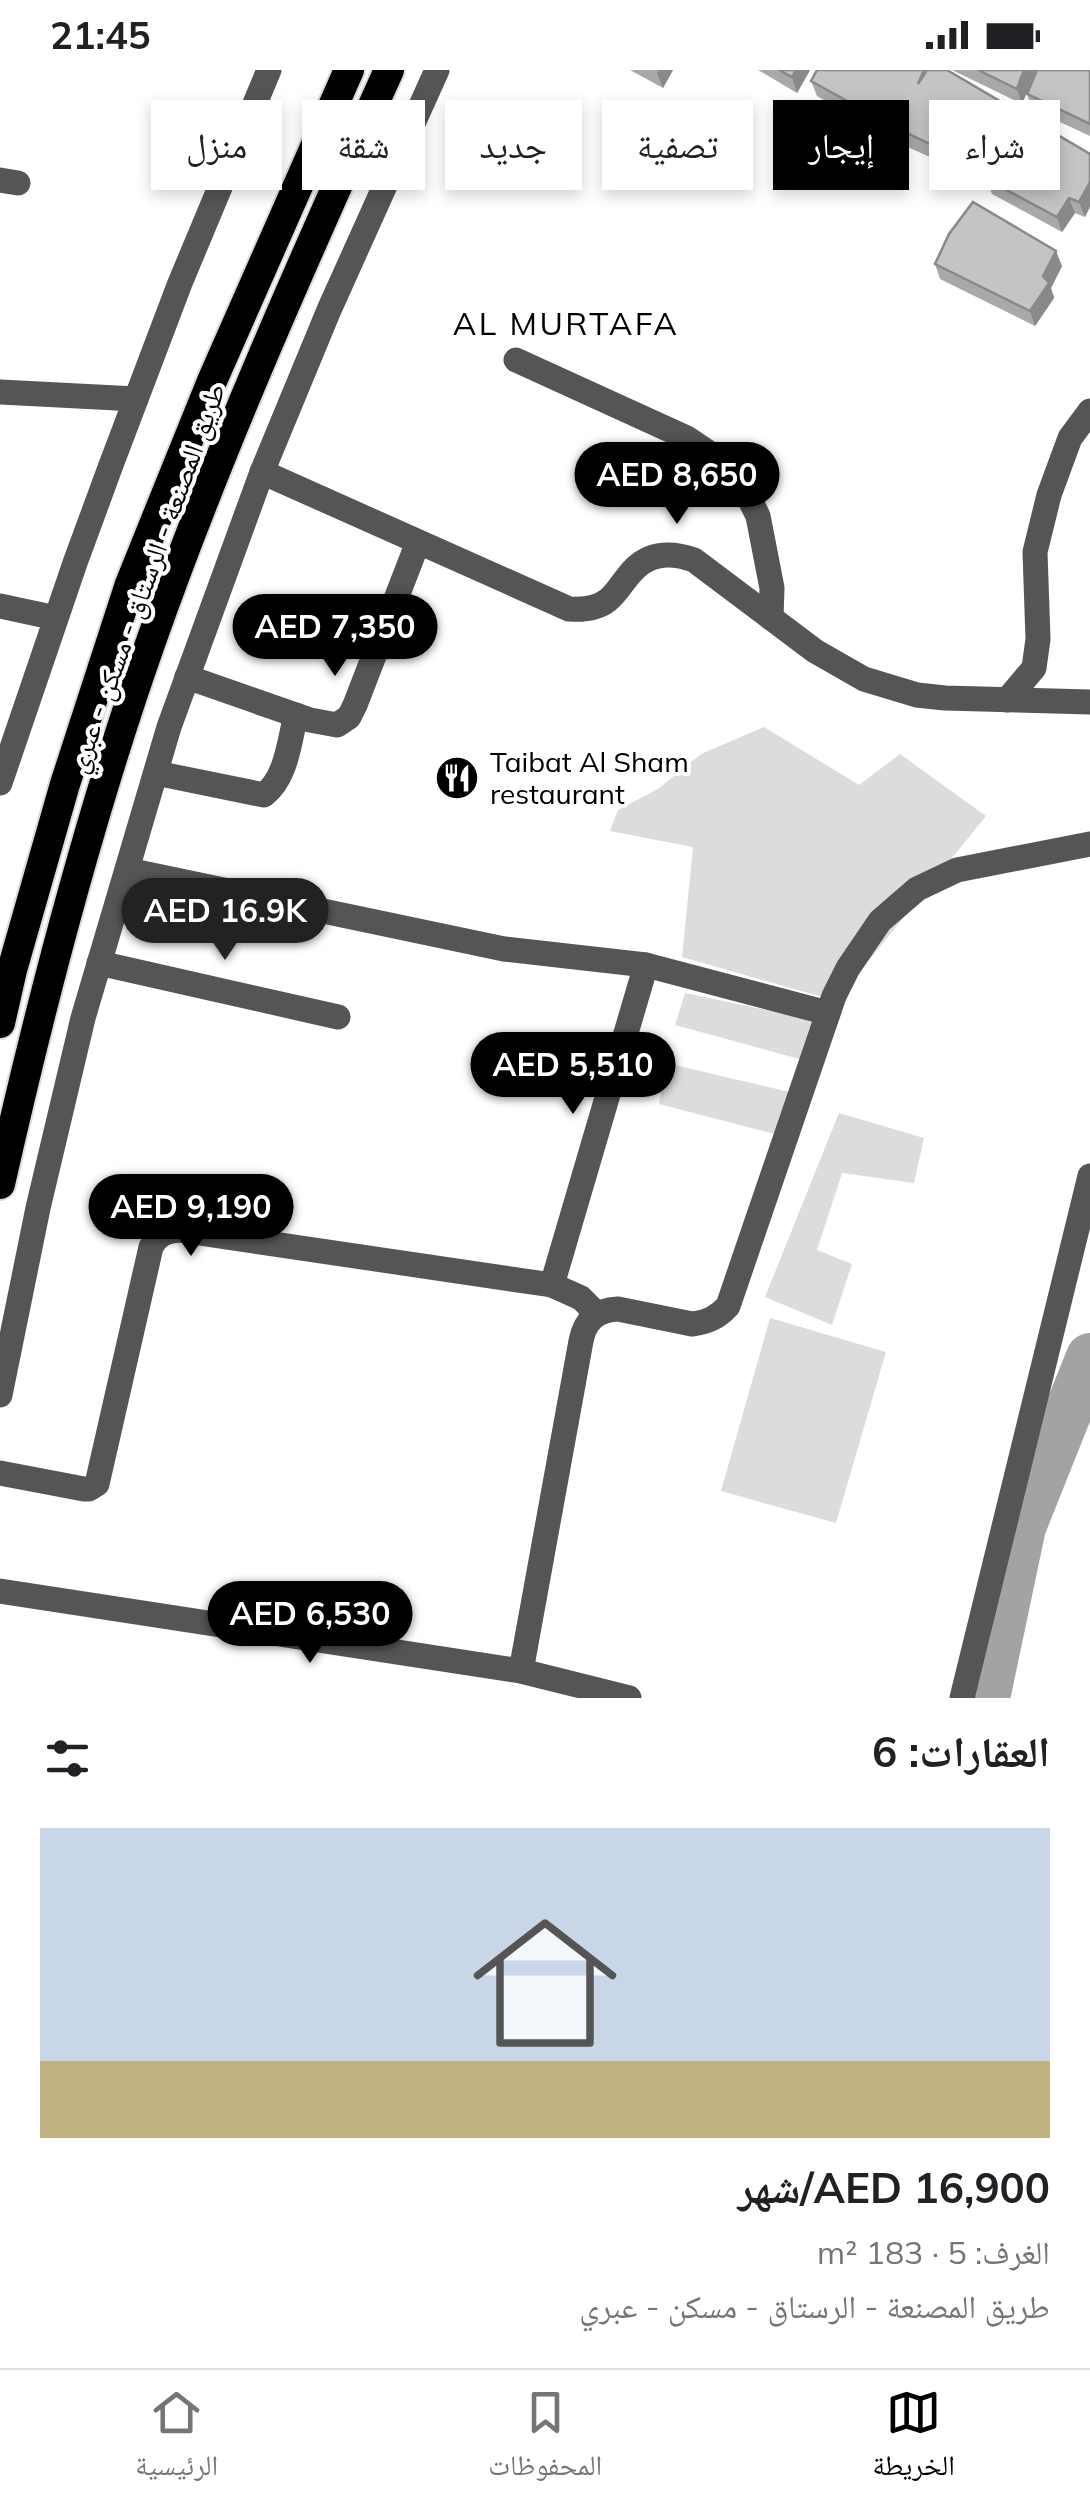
<!DOCTYPE html>
<html lang="ar">
<head>
<meta charset="utf-8">
<style>
  :root { --surface:#fff; --page:#f6f6f6; --text:#202124; --muted:#757577; --line:#e0e0e0; --accent:#000 }
  body { margin:0; font-family:Mulish,"Noto Naskh Arabic",sans-serif; background:var(--page); color:var(--text); direction:rtl; height:100vh; display:flex; flex-direction:column; font-size:38px; white-space:nowrap }
  * { box-sizing:border-box; margin:0 }
  p { font-size:32px; color:var(--muted) }
  .icon { flex:none; width:55px; height:55px; fill:none; stroke:currentColor; stroke-width:2; stroke-linecap:round; stroke-linejoin:round }
  .map { position:relative; height:1628px; overflow:hidden; direction:ltr }
  .drawer { display:flex; flex-direction:column; background:var(--surface); flex:1 }
  .drawer>* { flex:none }
  .top-card { position:absolute; left:30px; top:30px; width:1030px; height:90px; direction:rtl; display:flex; gap:20px }
  .price { position:absolute; translate:-50% -85px; padding:0 22px; border-radius:35px; background:var(--accent); color:#fff; font-size:32px; line-height:65px; filter:drop-shadow(0 2px 5px #0008) }
  .price::after { content:''; position:absolute; left:50%; top:60px; width:30px; height:22px; margin-left:-15px; background:inherit; clip-path:polygon(0 0,100% 0,50% 100%) }
  .price.on { background:#222; color:#fff }
  ul { padding:0; list-style:none }
  li { display:grid; align-content:center; gap:20px; height:530px; padding:0 40px }
  li span { display:grid; place-items:center; height:310px; border-radius:0px; color:#555 }
  li>.icon { margin-inline-start:auto }
  span .icon { width:180px; height:180px; fill:#fffc; stroke-width:1 }
  li b { font-size:42px }
  h2 { display:flex; justify-content:space-between; align-items:center; height:120px; padding:0 40px; font-size:42px }
  .pill { padding:0 35px; border-radius:0px; background:var(--surface); box-shadow:0 5px 15px #0003; font-size:35px; line-height:90px }
  .pill.on { background:var(--accent); color:#fff }
  .status { display:flex; justify-content:space-between; align-items:center; height:70px; padding:0 50px; background:var(--surface); direction:ltr }
  .status svg { height:28px; fill:currentColor }
  .menu { display:flex; justify-content:space-around; align-items:center; height:140px; border-top:2px solid var(--line); background:var(--surface); font-size:28px; color:var(--muted) }
  .menu a { display:grid; justify-items:center; gap:5px }
  .menu .on { color:var(--accent) }
  .map>svg:first-child { display:block }
  .green { fill:#dcdcdc }
  .lines { fill:none; stroke-linecap:round; stroke-linejoin:round }
  .river { stroke:#a3a3a3; stroke-width:48 }
  .highway-casing { stroke:#dbdbdb; stroke-width:34 }
  .minor { stroke:#555; stroke-width:25 }
  .highway { stroke:#000; stroke-width:30 }
  .wall { fill:#a9a9a9 }
  .shaded-wall { fill:#898989 }
  .building { fill:#c4c4c4; stroke:#898989; stroke-width:2.5 }
  .labels { text-anchor:middle; stroke-width:8; stroke-linejoin:round; paint-order:stroke }
  .street-label { font-size:28px; fill:#000; stroke:#fff }
  .poi-label { font-size:28px; fill:#000; stroke:#fff; text-anchor:start }
  .quarter-label { font-size:32px; letter-spacing:2.5px; fill:#000; stroke:#fff }
</style>
</head>
<body>
<div class="status"><b>21:45</b><svg viewBox="0 0 49 12"><path d="M0 12V9h3v3zM5 12V6h3v6zM10 12V3h3v9zM15 12V0h3v12zM26 1h20v11H26zM47 4h2v5h-2z"/></svg></div>
<div class="map">
<svg width="1090" height="1628" viewBox="0 0 1090 1628">
  <rect width="100%" height="100%" fill="#fff"/>
  <g class="green">
    <polygon points="764,657 859,715 900,684 986,746 836,931 682,887 693,777 610,761 618,740 658,719 701,684"/>
    <polygon points="685,923 824,952 814,993 675,955"/>
    <polygon points="666,993 798,1024 782,1066 659,1034"/>
    <polygon points="839,1043 924,1068 914,1113 842,1103 817,1180 852,1194 832,1255 765,1227"/>
    <polygon points="770,1248 886,1282 836,1453 721,1421"/>
  </g>
  <g class="lines">
    <polyline class="river" points="986,1628 1022,1457 1090,1287"/>
    <g class="highway-casing">
      <g id="highway">
        <polyline points="0,953 12,900 65,714 130,514 212,311 349,0"/>
        <path d="M0,1114C41,932 88,750 150,574C219,378 304,189 389,0"/>
      </g>
    </g>
    <g class="minor">
      <polyline points="0,110 18,113"/>
      <polyline points="516,290 687,368 721,391 748,426 758,446 772,518 771,548"/>
      <polyline points="0,322 136,329"/>
      <path d="M262,402L569,539C583,540 597,539 608,530C616,524 622,513 629,505C646,483 669,481 694,490L815,581L864,609L917,625L945,628L1090,632"/>
      <polyline points="0,536 56,548"/>
      <polyline points="187,607 310,650 337,655 349,647 355,635 418,472"/>
      <polyline points="1007,630 1034,598 1038,569 1035,482 1049,425 1070,368 1090,341"/>
      <path d="M156,703L264,725C287,707 289,672 296,645"/>
      <polyline points="0,713 75,493 111,395 180,213 269,0"/>
      <polyline points="128,800 504,879 646,895 828,943"/>
      <polyline points="99,893 338,947"/>
      <polyline points="552,1215 646,895"/>
      <polyline points="0,1325 38,1138 83,948 169,657 262,402 329,240 437,0"/>
      <path d="M0,1403L84,1419H89L97,1414L151,1177C157,1165 166,1161 179,1160L552,1215L581,1228L597,1244"/>
      <polyline points="0,1521 521,1601 629,1628"/>
      <path d="M521,1601L581,1271C585,1250 597,1240 618,1239L692,1254C708,1252 718,1247 728,1236L834,926L848,898L880,851L917,819L957,800L1090,774"/>
      <polyline points="962,1628 1090,1106"/>
    </g>
    <use href="#highway" class="highway"/>
  </g>
  <g class="wall">
    <polygon points="630,0 673,0 663,18"/>
    <polygon points="758,0 810,0 797,23"/>
    <polygon points="952,0 1036,0 1022,34"/>
    <polygon points="1090,0 1090,66 1032,39 1027,24"/>
    <polygon points="811,11 1090,84 1085,147 1075,143 1062,162 992,124 986,109 987,107 982,95 953,79 943,93 901,74 817,26"/>
    <polygon points="935,194 1062,196 1051,218 1054,228 1035,256 940,209"/>
  </g>
  <g class="shaded-wall">
    <polygon points="659,0 673,0 663,18 657,3"/>
    <polygon points="796,0 810,0 797,23 792,7"/>
    <polygon points="1024,0 1036,0 1022,34 1017,19"/>
    <polygon points="947,64 953,79 943,93 938,78"/>
    <polygon points="1090,112 1090,137 1085,147 1079,132"/>
    <polygon points="1069,128 1075,143 1062,162 1057,147"/>
    <polygon points="1056,181 1062,196 1051,218 1054,228 1035,256 1030,241 1043,206"/>
  </g>
  <g class="building">
    <polygon points="779,0 796,0 792,7"/>
    <polygon points="817,0 924,0 918,14 927,0 947,0 1090,84 1090,112 1079,132 1069,128 1057,147 986,109 992,99 980,91 982,84 947,64 938,78 896,58 811,11"/>
    <polygon points="978,0 1024,0 1017,19"/>
    <polygon points="1037,0 1090,0 1090,54 1027,24"/>
    <polygon points="973,132 1056,181 1043,206 1049,213 1030,241 935,194 949,164"/>
  </g>
  <defs>
    <g id="restaurant-disc" transform="scale(2.25)"><circle r="9.5" fill="#000" stroke="#fff"/><path d="M-5-6h1v4h1v-4h1v4h1v-4h1v5L-1.5 .5V6h-2V.5L-5-1ZM5-6V6H3V1.5H1.5Q1.5-4 5-6Z" fill="#fff"/></g>
  </defs>
  <g fill-rule="evenodd">
    <use href="#restaurant-disc" x="457" y="708"/>
  </g>
  <g class="labels">
    <g class="street-label">
      <text transform="translate(146 508) rotate(-70)" y="10">طريق المصنعة - الرستاق - مسكن - عبري</text>
    </g>
    <g class="poi-label">
      <text x="490" y="702">Taibat Al Sham<tspan x="490" dy="32">restaurant</tspan></text>
    </g>
    <g class="quarter-label">
      <text x="566" y="265">AL MURTAFA</text>
    </g>
  </g>
</svg>
<b class="price" style="left:677px;top:457px">AED 8,650</b>
<b class="price" style="left:335px;top:609px">AED 7,350</b>
<b class="price on" style="left:225px;top:893px">AED 16.9K</b>
<b class="price" style="left:573px;top:1047px">AED 5,510</b>
<b class="price" style="left:191px;top:1189px">AED 9,190</b>
<b class="price" style="left:310px;top:1596px">AED 6,530</b>
<div class="top-card">
<a class="pill">شراء</a>
<a class="pill on">إيجار</a>
<a class="pill">تصفية</a>
<a class="pill">جديد</a>
<a class="pill">شقة</a>
<a class="pill">منزل</a>
</div>
</div>
<section class="drawer">
<h2>العقارات: 6<svg class="icon" aria-label="filters" viewBox="0 0 24 24"><path d="M4 7h16M4 17h16"/><circle cx="9" cy="7" r="2"/><circle cx="15" cy="17" r="2"/></svg></h2>
<ul>
<li><span style="background:linear-gradient(#c9d6e8 75%,#c2b280 0)"><svg class="icon" aria-label="home" viewBox="0 0 24 24"><path d="M3 11l9-7 9 7M6 9v11h12V9"/></svg></span><div><b>AED 16,900/شهر</b><p>الغرف: 5 · 183 m²</p><p>طريق المصنعة - الرستاق - مسكن - عبري</p></div></li>
</ul>
</section>
<nav class="menu">
<a class="on"><svg class="icon" aria-label="map" viewBox="0 0 24 24"><path d="M3 6l6-2 6 2 6-2v14l-6 2-6-2-6 2zM9 4v14M15 6v14"/></svg>الخريطة</a>
<a><svg class="icon" aria-label="saved" viewBox="0 0 24 24"><path d="M7 4h10v16l-5-4-5 4z"/></svg>المحفوظات</a>
<a><svg class="icon" aria-label="home" viewBox="0 0 24 24"><path d="M3 11l9-7 9 7M6 9v11h12V9"/></svg>الرئيسية</a>
</nav>
</body>
</html>
